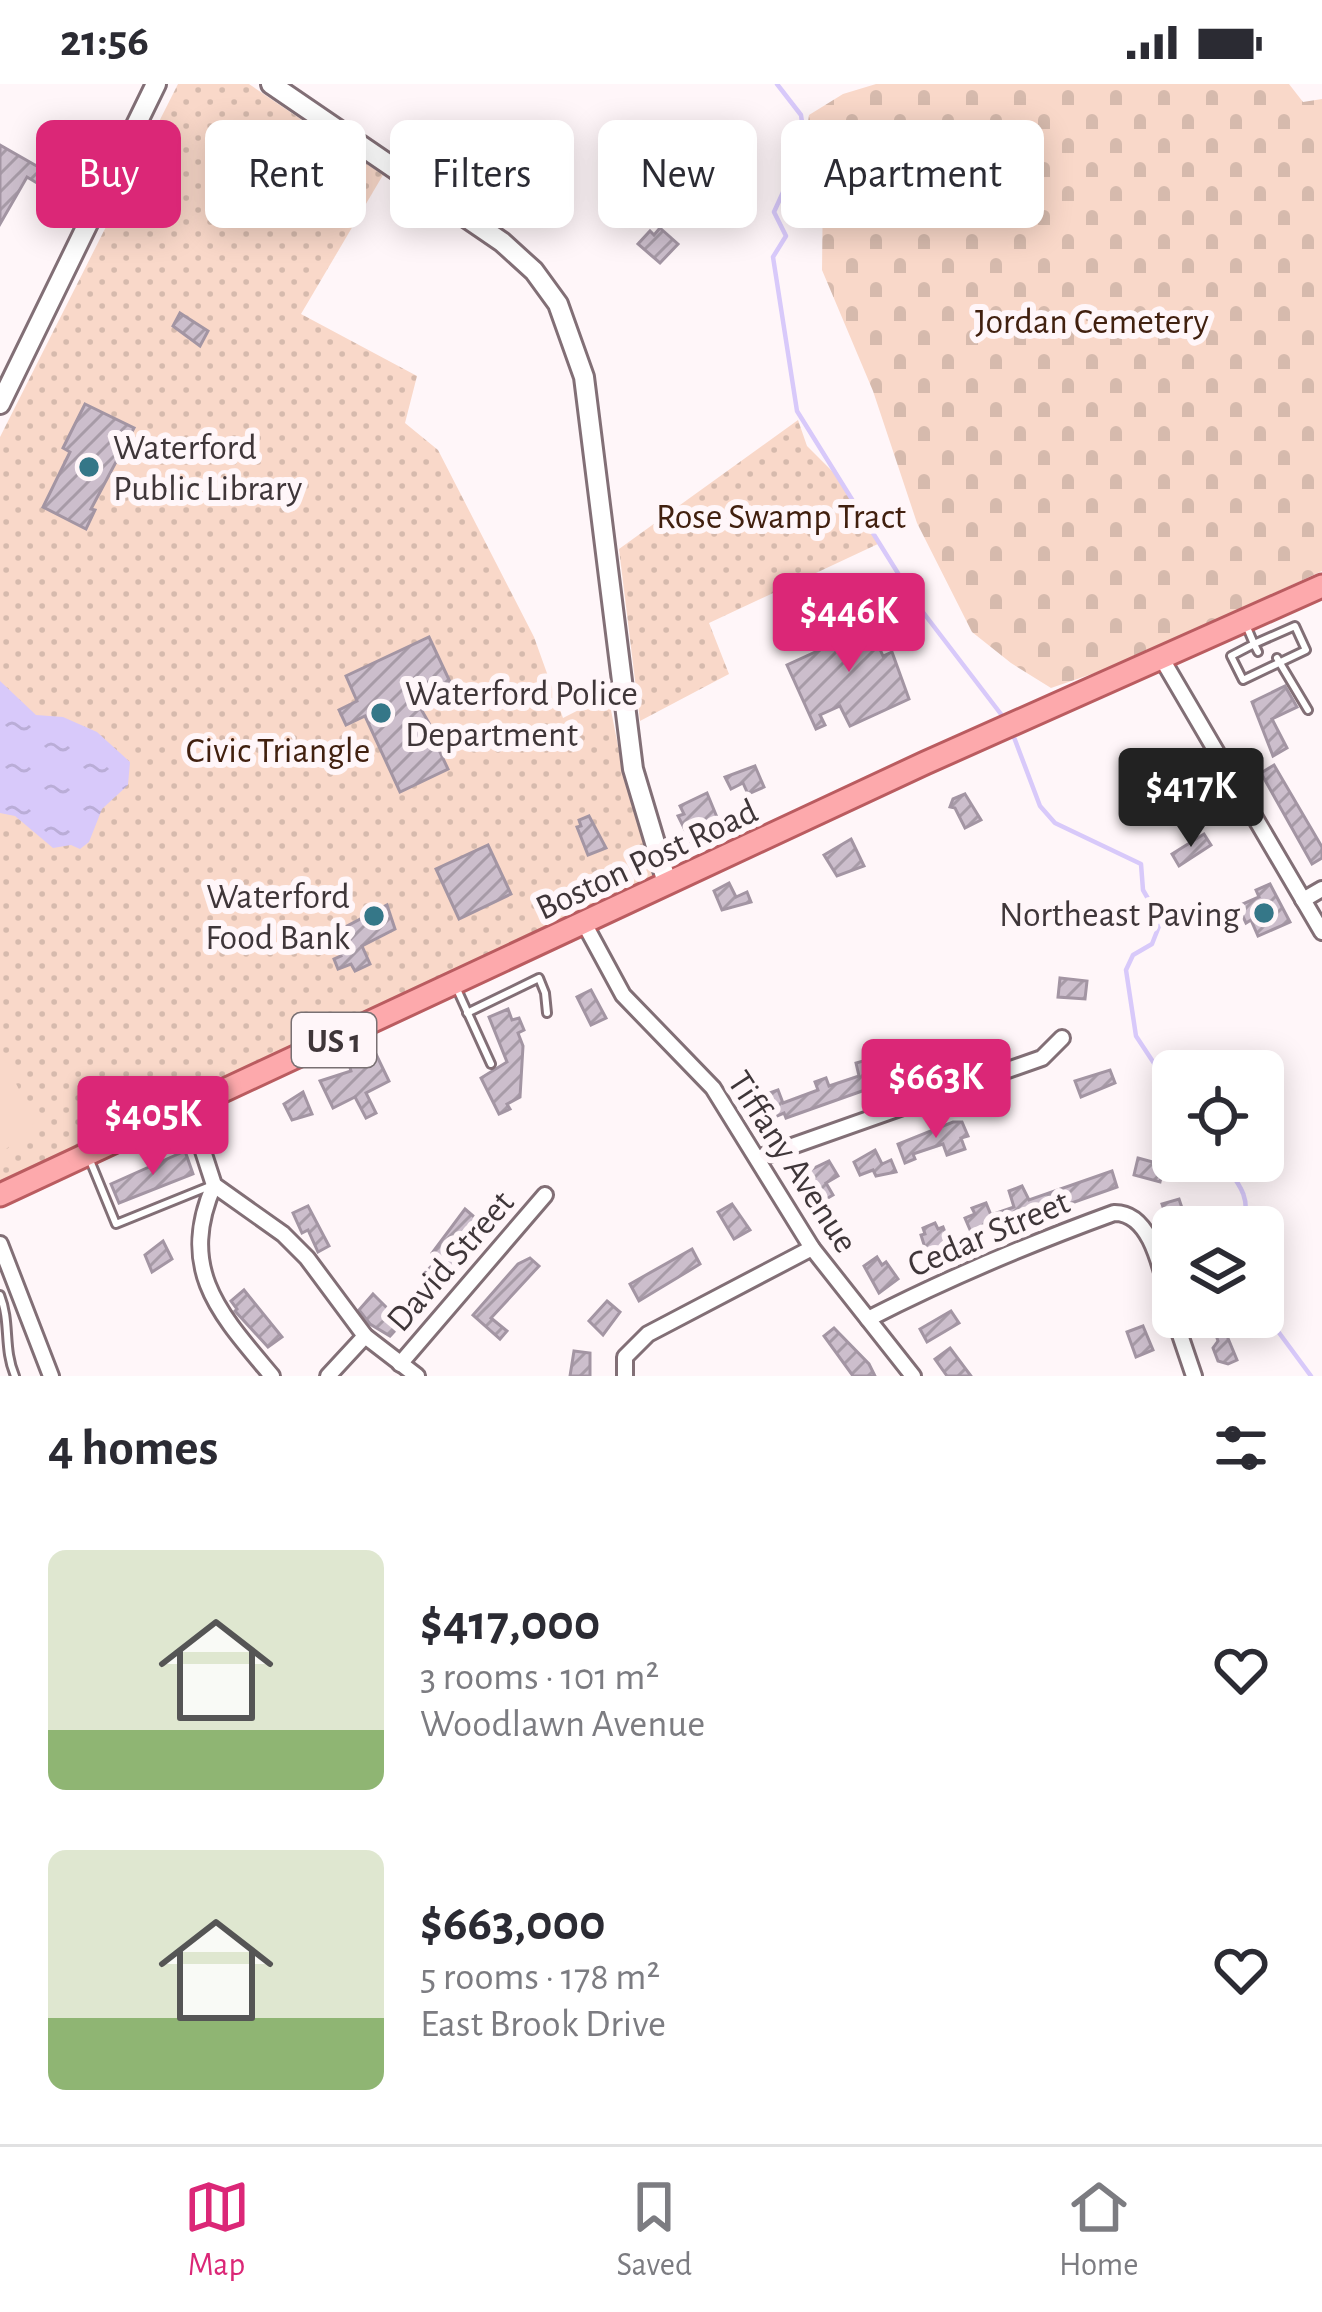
<!DOCTYPE html>
<html lang="en">
<head>
<meta charset="utf-8">
<style>
  :root { --surface:#fff; --page:#f2f2f3; --text:#2b2b33; --muted:#7c7c81; --line:#e1e1e2; --accent:#db2777 }
  body { margin:0; font-family:"Alegreya Sans",sans-serif; background:var(--page); color:var(--text); height:100vh; display:flex; flex-direction:column; font-size:45px; white-space:nowrap }
  * { box-sizing:border-box; margin:0 }
  p { font-size:39px; color:var(--muted) }
  .icon { flex:none; width:66px; height:66px; fill:none; stroke:currentColor; stroke-width:2; stroke-linecap:round; stroke-linejoin:round }
  .map { position:relative; height:1292px; overflow:hidden }
  .sheet { display:flex; flex-direction:column; background:var(--surface); flex:1 }
  .sheet>* { flex:none }
  .banner { position:absolute; left:36px; top:36px; width:1251px; height:108px; display:flex; gap:24px }
  .buttons { position:absolute; left:1152px; top:966px; display:grid; gap:24px }
  .buttons a { display:grid; place-items:center; width:132px; height:132px; border-radius:18px; background:var(--surface); box-shadow:0 6px 30px #0003; font-size:60px }
  .price { position:absolute; translate:-50% -102px; padding:0 27px; border-radius:12px; background:var(--accent); color:#fff; font-size:39px; line-height:78px; filter:drop-shadow(0 3px 6px #0008) }
  .price::after { content:''; position:absolute; left:50%; top:72px; width:36px; height:27px; margin-left:-18px; background:inherit; clip-path:polygon(0 0,100% 0,50% 100%) }
  .price.active { background:#222; color:#fff }
  ul { padding:0; list-style:none }
  li { display:flex; align-items:center; gap:36px; height:300px; padding:0 48px }
  li span { display:grid; place-items:center; flex:none; width:336px; height:240px; border-radius:18px; color:#555 }
  li>.icon { margin-inline-start:auto }
  span .icon { width:144px; height:144px; fill:#fffc; stroke-width:1 }
  li b { font-size:51px }
  h2 { display:flex; justify-content:space-between; align-items:center; height:144px; padding:0 48px; font-size:51px }
  .tag { padding:0 42px; border-radius:18px; background:var(--surface); box-shadow:0 6px 30px #0003; font-size:42px; line-height:108px }
  .tag.active { background:var(--accent); color:#fff }
  .status { display:flex; justify-content:space-between; align-items:center; height:84px; padding:0 60px; background:var(--surface); direction:ltr }
  .status svg { height:33px; fill:currentColor }
  .tab-bar { display:flex; justify-content:space-around; align-items:center; height:168px; border-top:3px solid var(--line); background:var(--surface); font-size:33px; color:var(--muted) }
  .tab-bar a { display:grid; justify-items:center; gap:6px }
  .tab-bar .active { color:var(--accent) }
  .map>svg:first-child { display:block }
  .cemetery { fill:url(#cemetery-stones) }
  .park { fill:url(#park-dots) }
  .pitch { fill:#f9d8c9 }
  .water { fill:url(#water-ripples) }
  .lines { fill:none; stroke-linecap:round; stroke-linejoin:round }
  .stream { stroke:#d8c9fa; stroke-width:4.5 }
  .building { fill:url(#building-hatch); stroke:#a395a3; stroke-width:3 }
  .lane-casing { stroke:#826f76; stroke-width:12 }
  .street-casing { stroke:#826f76; stroke-width:20 }
  .secondary-casing { stroke:#826f76; stroke-width:24 }
  .primary-casing { stroke:#ba5c60; stroke-width:27 }
  .lane { stroke:#fff; stroke-width:6 }
  .street { stroke:#fff; stroke-width:14 }
  .secondary { stroke:#fff; stroke-width:18 }
  .primary { stroke:#fda9ac; stroke-width:21 }
  .poi-dot { fill:#357788; stroke:#fff6f9; stroke-width:4.5 }
  .labels { text-anchor:middle; stroke-width:12; stroke-linejoin:round; paint-order:stroke }
  .shield { fill:#fff6f9; stroke:#797073; stroke-width:3 }
  .shield-label { font-size:33px; font-weight:bold; fill:#3f3639 }
  .park-label { font-size:36px; fill:#41200f; stroke:#fff6f9 }
  .poi-label { font-size:36px; fill:#3f3639; stroke:#fff6f9; text-anchor:start }
  .street-label { font-size:36px; fill:#3f3639; stroke:#fff6f9 }
</style>
</head>
<body>
<div class="status"><b>21:56</b><svg viewBox="0 0 49 12"><path d="M0 12V9h3v3zM5 12V6h3v6zM10 12V3h3v9zM15 12V0h3v12zM26 1h20v11H26zM47 4h2v5h-2z"/></svg></div>
<div class="map">
<svg width="1322" height="1292" viewBox="0 0 1322 1292">
  <defs>
    <pattern id="cemetery-stones" width="16" height="16" patternUnits="userSpaceOnUse" patternTransform="scale(3)"><rect width="16" height="16" fill="#f9d8c9"/><path d="M2 7V4a2 2 0 0 1 4 0v3zM10 15v-3a2 2 0 0 1 4 0v3z" fill="#d6baad"/></pattern>
    <pattern id="park-dots" width="8" height="8" patternUnits="userSpaceOnUse" patternTransform="scale(3)"><rect width="8" height="8" fill="#f9d8c9"/><path d="M2 2h.1M6 6h.1" fill="none" stroke="#d6baad" stroke-width="1.8" stroke-linecap="round"/></pattern>
    <pattern id="water-ripples" width="26" height="14" patternUnits="userSpaceOnUse" patternTransform="scale(3)"><rect width="26" height="14" fill="#d8c9fa"/><path d="M2 4q2-2 4 0t4 0M15 11q2-2 4 0t4 0" fill="none" stroke="#baadd7"/></pattern>
    <pattern id="building-hatch" width="6" height="6" patternUnits="userSpaceOnUse" patternTransform="scale(3)"><rect width="6" height="6" fill="#ccbecc"/><path d="M-1 1l2-2M0 6l6-6M5 7l2-2" fill="none" stroke="#a79ba7"/></pattern>
  </defs>
  <rect width="100%" height="100%" fill="#fff6f9"/>
  <polygon class="cemetery" points="876,0 1289,0 1303,18 1322,15 1322,487 1118,581 1051,604 1011,579 972,548 917,439 873,307 822,186 823,101 806,51 809,31 843,10"/>
  <g class="park">
    <polygon points="178,0 249,0 383,91 301,230 417,292 405,339 438,366 534,553 563,634 608,611 626,702 667,799 0,1099 0,353"/>
    <polygon points="798,336 807,362 834,389 880,459 709,539 729,590 640,637 619,465"/>
  </g>
  <polygon class="pitch" points="0,967 34,1036 32,1044 0,1070"/>
  <polygon class="water" points="0,597 36,631 63,633 97,648 130,678 128,701 102,725 89,758 80,765 71,761 53,764 15,732 0,729"/>
  <g class="lines">
    <g class="stream">
      <polyline points="777,0 801,31 805,60 774,128 786,152 773,173 797,327 919,523 1007,638"/>
      <polyline points="1012,648 1040,722 1055,739 1141,780 1143,806 1161,837 1152,860 1133,871 1126,886 1136,952 1173,1008"/>
      <path d="M1222,1077C1239,1100 1252,1113 1243,1143"/>
      <polyline points="1263,1195 1276,1230 1277,1246 1311,1292"/>
    </g>
  </g>
  <g class="building">
    <polygon points="690,44 710,45 707,82 692,81 694,69 688,68"/>
    <polygon points="416,46 420,50 423,47 446,71 436,82 407,57"/>
    <polygon points="0,61 49,89 42,102 27,93 0,140"/>
    <polygon points="479,83 492,94 473,115 460,104"/>
    <polygon points="660,144 678,160 660,179 638,160 650,147 654,151"/>
    <polygon points="180,229 208,247 200,262 173,242"/>
    <polygon points="85,320 134,344 91,425 95,426 86,445 43,423 70,368 63,364"/>
    <polygon points="852,525 862,546 870,543 883,572 892,568 909,615 850,642 840,622 820,631 825,641 816,645 787,581 837,558 827,536"/>
    <polygon points="429,553 452,602 417,618 442,662 438,664 448,685 400,708 365,632 346,641 339,626 357,617 346,592"/>
    <polygon points="1285,602 1297,623 1272,635 1287,664 1273,672 1252,618"/>
    <polygon points="1274,681 1322,763 1322,774 1312,780 1261,689"/>
    <polygon points="755,682 764,703 748,710 743,699 731,705 725,693"/>
    <polygon points="1196,695 1209,716 1204,719 1208,725 1199,730 1182,704"/>
    <polygon points="707,709 721,743 691,758 678,732 684,730 680,722"/>
    <polygon points="965,710 981,736 965,744 955,724 950,723 953,715"/>
    <polygon points="589,732 606,764 588,771 577,743 581,742 579,736"/>
    <polygon points="1204,750 1211,761 1179,782 1172,770"/>
    <polygon points="851,755 864,782 837,792 824,771"/>
    <polygon points="488,761 511,810 459,835 436,785"/>
    <polygon points="729,799 736,813 747,808 751,818 722,826 714,807"/>
    <polygon points="1270,800 1290,838 1258,852 1251,836 1246,839 1238,822 1259,813 1256,806"/>
    <polygon points="387,821 395,845 362,862 370,880 355,887 351,880 338,885 334,875 341,872 332,850"/>
    <polygon points="1060,894 1087,897 1085,915 1058,913"/>
    <polygon points="591,906 606,934 591,941 577,913"/>
    <polygon points="508,925 512,936 519,934 524,946 518,949 523,962 520,1013 507,1020 510,1025 499,1030 481,994 507,978 489,933"/>
    <polygon points="374,966 389,997 366,1009 376,1029 366,1034 355,1013 333,1024 320,997 351,987 349,980"/>
    <polygon points="870,975 879,1001 786,1034 784,1029 770,1035 764,1011 778,1006 783,1019 818,1006 815,998 826,994 829,1002 859,992 856,979"/>
    <polygon points="1110,986 1115,999 1081,1013 1075,997"/>
    <polygon points="303,1008 312,1030 292,1036 284,1020"/>
    <polygon points="953,1038 962,1038 968,1052 961,1054 965,1065 947,1071 943,1060 913,1070 915,1075 905,1079 898,1060"/>
    <polygon points="875,1066 882,1080 891,1076 896,1088 876,1092 873,1086 860,1091 854,1078"/>
    <polygon points="185,1067 193,1090 119,1119 111,1100"/>
    <polygon points="1138,1074 1164,1081 1160,1098 1134,1091"/>
    <polygon points="829,1077 838,1092 826,1099 833,1111 821,1118 806,1088"/>
    <polygon points="1112,1087 1117,1103 1049,1127 1048,1123 985,1147 983,1143 971,1148 965,1134 975,1130 972,1124 986,1119 991,1131 1014,1123 1009,1107 1022,1102 1029,1116"/>
    <polygon points="1179,1115 1187,1139 1185,1143 1170,1143 1162,1120"/>
    <polygon points="732,1120 750,1146 734,1155 718,1128"/>
    <polygon points="308,1122 329,1162 318,1168 308,1146 302,1149 293,1129"/>
    <polygon points="465,1125 486,1143 459,1172 464,1176 437,1201 424,1190 438,1175 432,1169"/>
    <polygon points="935,1139 938,1145 943,1143 950,1161 926,1167 921,1151 925,1150 923,1144"/>
    <polygon points="163,1157 172,1175 152,1188 145,1171"/>
    <polygon points="692,1165 700,1180 639,1217 630,1200"/>
    <polygon points="877,1173 882,1181 886,1178 898,1195 879,1209 864,1182"/>
    <polygon points="530,1174 539,1182 491,1234 507,1247 500,1255 473,1231 518,1180"/>
    <polygon points="244,1206 282,1253 268,1263 235,1227 237,1225 231,1217"/>
    <polygon points="373,1210 402,1239 390,1252 370,1240 359,1226"/>
    <polygon points="607,1217 620,1228 603,1251 589,1237"/>
    <polygon points="951,1227 959,1239 927,1258 920,1245"/>
    <polygon points="1143,1242 1153,1266 1136,1273 1127,1248"/>
    <polygon points="834,1244 869,1280 875,1292 853,1292 824,1252"/>
    <polygon points="1225,1247 1237,1276 1228,1280 1218,1277 1213,1264 1218,1257 1216,1251"/>
    <polygon points="950,1264 971,1292 947,1292 935,1275"/>
    <polygon points="574,1267 590,1269 590,1292 570,1292"/>
  </g>
  <g class="lines">
    <g class="lane-casing">
      <g id="lane">
        <polyline points="1246,541 1254,560 1295,542 1306,566 1243,596 1231,572 1254,560 1258,568"/>
        <polyline points="1277,574 1308,626"/>
        <polyline points="456,903 491,980"/>
        <polyline points="467,929 539,894 545,909 547,929"/>
        <polyline points="89,1074 116,1140 210,1102"/>
        <path d="M0,1211C11,1239 3,1264 15,1292"/>
      </g>
    </g>
    <g class="street-casing">
      <g id="street">
        <polyline points="1162,575 1322,848"/>
        <polyline points="1303,816 1322,805"/>
        <polyline points="584,839 623,911 713,1004 812,1164 913,1292"/>
        <polyline points="189,1024 214,1101 283,1150 307,1174 365,1252 417,1292"/>
        <polyline points="758,1074 1042,974 1062,954"/>
        <path d="M214,1101C177,1186 220,1230 272,1292"/>
        <polyline points="0,1160 51,1292"/>
        <polyline points="1174,1233 1194,1292"/>
        <path d="M868,1235C948,1194 1029,1160 1114,1129C1155,1128 1163,1198 1173,1229"/>
        <polyline points="400,1280 545,1111"/>
        <polyline points="328,1292 365,1252"/>
        <polyline points="625,1292 625,1273 648,1250 812,1164"/>
      </g>
    </g>
    <g class="secondary-casing">
      <g id="secondary">
        <polyline points="271,0 502,158 534,187 558,220 584,293 633,685 667,799"/>
        <polyline points="0,320 156,0"/>
      </g>
    </g>
    <g class="primary-casing">
      <polyline id="primary" points="0,1111 925,679 1322,502"/>
    </g>
    <use href="#lane" class="lane"/>
    <use href="#street" class="street"/>
    <use href="#secondary" class="secondary"/>
    <use href="#primary" class="primary"/>
  </g>
  <g class="poi-dot">
    <circle cx="89" cy="383" r="12"/>
    <circle cx="381" cy="629" r="12"/>
    <circle cx="1264" cy="829" r="12"/>
    <circle cx="374" cy="832" r="12"/>
  </g>
  <g class="labels">
    <rect class="shield" x="292" y="929" width="84" height="54" rx="9"/>
    <g class="shield-label">
      <text x="334" y="968">US 1</text>
    </g>
    <g class="park-label">
      <text x="1092" y="249">Jordan Cemetery</text>
      <text x="781" y="444">Rose Swamp Tract</text>
      <text x="278" y="678">Civic Triangle</text>
    </g>
    <g class="poi-label">
      <text x="113" y="375">Waterford<tspan x="113" dy="41">Public Library</tspan></text>
      <text x="405" y="621">Waterford Police<tspan x="405" dy="41">Department</tspan></text>
      <text x="350" y="824" text-anchor="end">Waterford<tspan x="350" dy="41">Food Bank</tspan></text>
      <text x="1240" y="842" text-anchor="end">Northeast Paving</text>
    </g>
    <g class="street-label">
      <text transform="translate(646 774) rotate(-25)" y="13">Boston Post Road</text>
      <text transform="translate(794 1077) rotate(57)" y="13">Tiffany Avenue</text>
      <text transform="translate(988 1148) rotate(-23)" y="13">Cedar Street</text>
      <text transform="translate(449 1176) rotate(-49)" y="13">David Street</text>
    </g>
  </g>
</svg>
<div class="buttons">
<a><svg class="icon" aria-label="locate" viewBox="0 0 24 24"><circle cx="12" cy="12" r="6"/><path d="M12 2v4M12 18v4M2 12h4M18 12h4"/></svg></a>
<a><svg class="icon" aria-label="layers" viewBox="0 0 24 24"><path d="M12 4l9 5-9 5-9-5zM3 14l9 5 9-5"/></svg></a>
</div>
<b class="price" style="left:849px;top:591px">$446K</b>
<b class="price active" style="left:1191px;top:766px">$417K</b>
<b class="price" style="left:936px;top:1057px">$663K</b>
<b class="price" style="left:153px;top:1094px">$405K</b>
<div class="banner">
<a class="tag active">Buy</a>
<a class="tag">Rent</a>
<a class="tag">Filters</a>
<a class="tag">New</a>
<a class="tag">Apartment</a>
</div>
</div>
<section class="sheet">
<h2>4 homes<svg class="icon" aria-label="filters" viewBox="0 0 24 24"><path d="M4 7h16M4 17h16"/><circle cx="9" cy="7" r="2"/><circle cx="15" cy="17" r="2"/></svg></h2>
<ul>
<li><span style="background:linear-gradient(#dfe7d0 75%,#8fb573 0)"><svg class="icon" aria-label="home" viewBox="0 0 24 24"><path d="M3 11l9-7 9 7M6 9v11h12V9"/></svg></span><div><b>$417,000</b><p>3 rooms · 101 m²</p><p>Woodlawn Avenue</p></div><svg class="icon" aria-label="heart" viewBox="0 0 24 24"><path d="M12 20l-8-8c-3-5 5-10 8-4 3-6 11-1 8 4z"/></svg></li>
<li><span style="background:linear-gradient(#dfe7d0 70%,#8fb573 0)"><svg class="icon" aria-label="home" viewBox="0 0 24 24"><path d="M3 11l9-7 9 7M6 9v11h12V9"/></svg></span><div><b>$663,000</b><p>5 rooms · 178 m²</p><p>East Brook Drive</p></div><svg class="icon" aria-label="heart" viewBox="0 0 24 24"><path d="M12 20l-8-8c-3-5 5-10 8-4 3-6 11-1 8 4z"/></svg></li>
</ul>
</section>
<nav class="tab-bar">
<a class="active"><svg class="icon" aria-label="map" viewBox="0 0 24 24"><path d="M3 6l6-2 6 2 6-2v14l-6 2-6-2-6 2zM9 4v14M15 6v14"/></svg>Map</a>
<a><svg class="icon" aria-label="saved" viewBox="0 0 24 24"><path d="M7 4h10v16l-5-4-5 4z"/></svg>Saved</a>
<a><svg class="icon" aria-label="home" viewBox="0 0 24 24"><path d="M3 11l9-7 9 7M6 9v11h12V9"/></svg>Home</a>
</nav>
</body>
</html>
